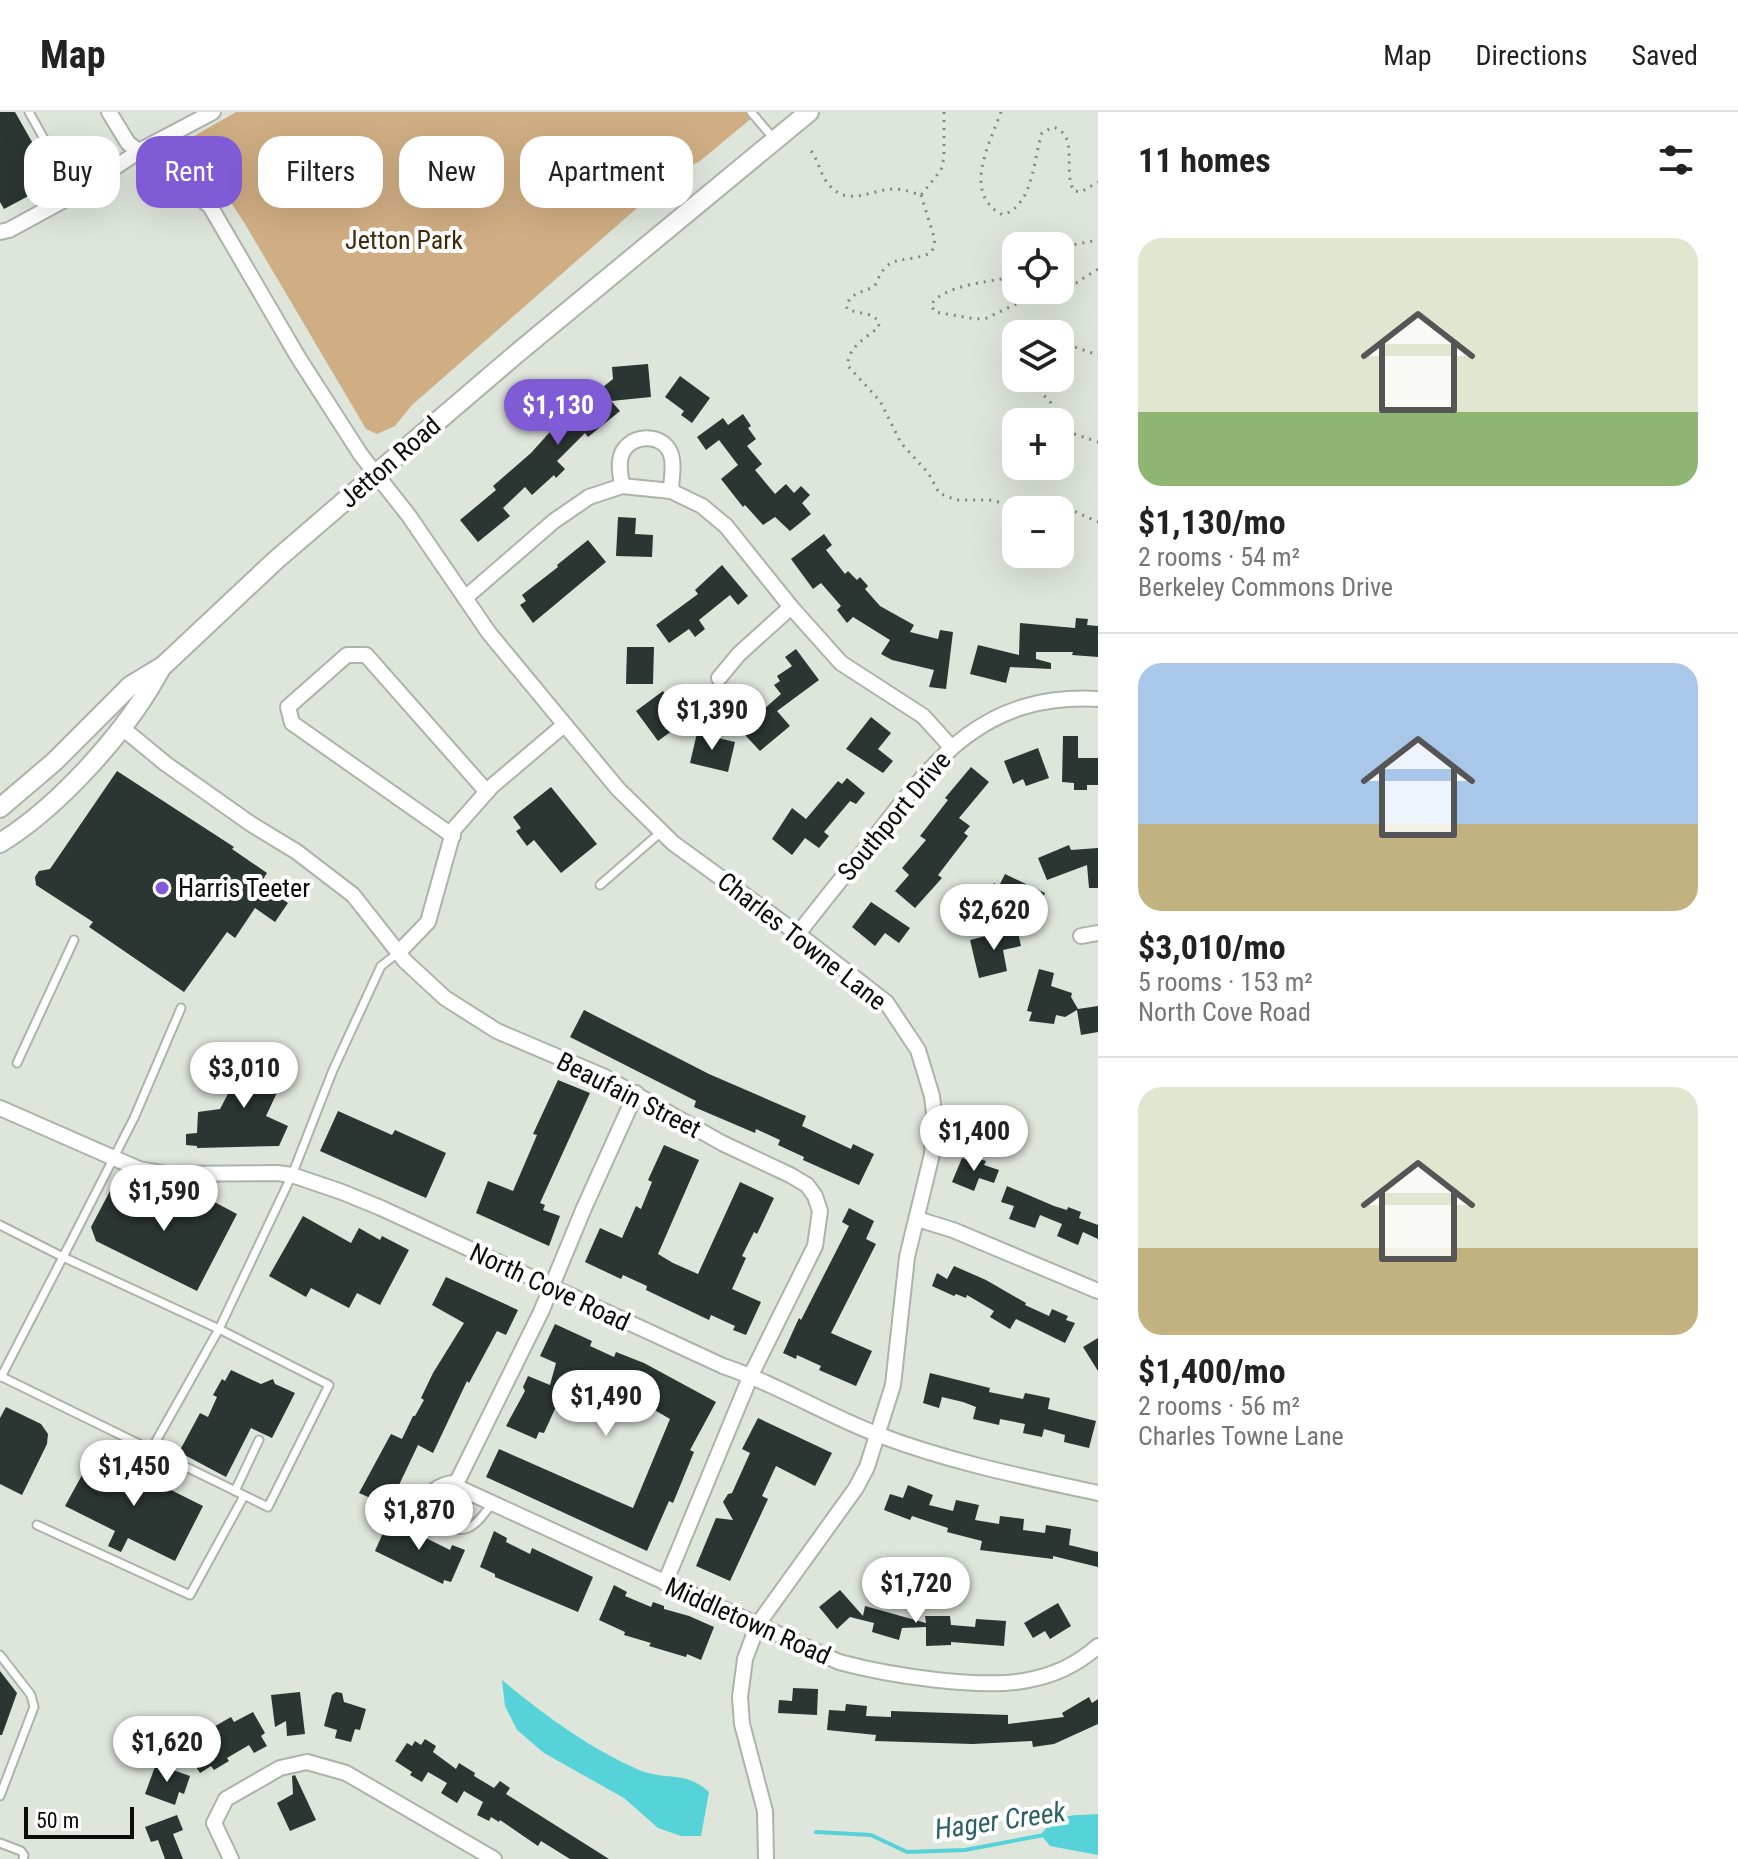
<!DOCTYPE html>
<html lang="en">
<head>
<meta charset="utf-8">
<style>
  :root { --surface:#fff; --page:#f6f6f6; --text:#222; --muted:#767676; --line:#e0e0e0; --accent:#7f5cd6 }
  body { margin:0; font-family:"Roboto Condensed",sans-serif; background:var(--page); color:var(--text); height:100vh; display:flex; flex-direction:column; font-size:30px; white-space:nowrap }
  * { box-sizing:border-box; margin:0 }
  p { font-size:26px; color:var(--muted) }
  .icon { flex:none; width:44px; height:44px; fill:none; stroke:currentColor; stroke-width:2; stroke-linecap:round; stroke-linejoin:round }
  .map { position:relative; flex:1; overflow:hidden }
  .side { display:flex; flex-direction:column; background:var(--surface); width:640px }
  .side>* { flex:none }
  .guide { position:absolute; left:24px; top:24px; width:760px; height:72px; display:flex; gap:16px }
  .tools { position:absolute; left:1002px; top:120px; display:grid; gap:16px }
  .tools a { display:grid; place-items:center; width:72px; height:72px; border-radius:16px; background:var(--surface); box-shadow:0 8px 32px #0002; font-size:40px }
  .scale { position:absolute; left:24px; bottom:20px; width:110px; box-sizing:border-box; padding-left:8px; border:4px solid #0b0d0a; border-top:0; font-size:22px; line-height:28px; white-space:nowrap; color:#0b0d0a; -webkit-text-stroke:6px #fff; paint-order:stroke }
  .price { position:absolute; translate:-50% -68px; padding:0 18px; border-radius:28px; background:#fff; color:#222; font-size:26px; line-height:52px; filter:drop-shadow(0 2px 4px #0008) }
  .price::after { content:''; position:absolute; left:50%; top:48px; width:24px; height:18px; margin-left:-12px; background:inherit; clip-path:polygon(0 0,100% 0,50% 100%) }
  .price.selected { background:var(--accent); color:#fff }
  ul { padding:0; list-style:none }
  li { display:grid; align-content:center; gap:16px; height:424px; padding:0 40px }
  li+li { border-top:2px solid var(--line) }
  li span { display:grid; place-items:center; height:248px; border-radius:24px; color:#555 }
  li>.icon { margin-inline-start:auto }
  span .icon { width:144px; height:144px; fill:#fffc; stroke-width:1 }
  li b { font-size:34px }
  h2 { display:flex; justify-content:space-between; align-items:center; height:96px; padding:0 40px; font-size:34px }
  .pill { padding:0 28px; border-radius:24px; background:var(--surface); box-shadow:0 8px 32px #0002; font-size:28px; line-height:72px }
  .pill.selected { background:var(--accent); color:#fff }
  header { display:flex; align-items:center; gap:48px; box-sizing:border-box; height:112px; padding:0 40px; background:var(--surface); border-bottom:2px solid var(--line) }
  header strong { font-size:38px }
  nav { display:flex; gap:44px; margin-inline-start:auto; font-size:28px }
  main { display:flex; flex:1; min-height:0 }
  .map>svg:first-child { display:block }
  .green { fill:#d0ae83 }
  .water { fill:#55d3d8 }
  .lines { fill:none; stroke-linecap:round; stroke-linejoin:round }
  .stream { stroke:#55d3d8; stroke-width:4 }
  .building { fill:#2b3531 }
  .lane-casing { stroke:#acb3a9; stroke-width:11 }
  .street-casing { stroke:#acb3a9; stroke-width:18 }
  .secondary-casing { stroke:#acb3a9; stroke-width:22 }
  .path { stroke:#838881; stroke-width:3; stroke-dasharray:2 6; stroke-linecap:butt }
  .lane { stroke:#fff; stroke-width:7 }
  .street { stroke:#fff; stroke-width:14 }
  .secondary { stroke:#fff; stroke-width:18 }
  .poi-dot { fill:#7f5cd6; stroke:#fff; stroke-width:3 }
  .labels { text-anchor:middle; stroke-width:8; stroke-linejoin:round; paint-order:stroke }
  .park-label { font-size:26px; fill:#412b0b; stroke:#fff }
  .street-label { font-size:26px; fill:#0b0d0a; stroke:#fff }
  .poi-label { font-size:26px; fill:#0b0d0a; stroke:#fff; text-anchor:start }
  .water-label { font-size:28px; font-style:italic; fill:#2c6163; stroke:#fff }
</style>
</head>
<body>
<header>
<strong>Map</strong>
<nav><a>Map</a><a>Directions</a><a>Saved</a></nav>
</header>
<main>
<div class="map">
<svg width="1098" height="1747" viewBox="0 0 1098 1747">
  <rect width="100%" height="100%" fill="#dee5db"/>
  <polygon class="green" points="236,0 759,0 700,49 677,61 412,293 395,314 377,322 366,317 245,112 217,69 175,35"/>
  <g class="water">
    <path d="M502,1568C544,1603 589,1636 639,1658C666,1669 685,1658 709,1680L701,1724H681L658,1716L624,1686L544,1641L517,1618L505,1594Z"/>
    <path d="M1098,1702V1743L1050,1734L1041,1723C1056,1700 1073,1704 1098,1702Z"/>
  </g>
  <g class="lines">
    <polyline class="stream" points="816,1720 871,1723 907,1740 965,1738 1044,1723"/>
  </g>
  <g class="building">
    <polygon points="0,0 15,0 52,65 34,75 36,80 4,97 0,90"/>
    <polygon points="648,252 651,285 611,289 620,299 588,325 585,321 557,349 565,357 556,366 554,363 532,383 525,375 503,396 510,404 478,430 460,408 496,378 493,374 531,341 558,311 613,267 612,255"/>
    <polygon points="680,264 710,286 692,311 681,303 684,299 665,285"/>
    <polygon points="743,302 751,314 748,316 756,327 747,334 762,352 755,358 775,382 786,372 794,381 801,374 810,383 802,391 811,402 790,419 775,405 763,413 745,393 743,395 721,367 738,353 719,328 706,338 697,325 723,306 728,313"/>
    <polygon points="618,405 636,406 635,422 653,423 652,445 616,444"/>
    <polygon points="824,422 832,433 826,438 845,462 848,459 857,468 860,465 868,474 865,477 880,494 914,513 910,520 938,527 940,518 953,520 946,577 929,575 934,558 892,548 881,542 890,528 853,505 847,511 837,498 841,494 821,471 813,477 791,447"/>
    <polygon points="588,428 606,450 533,511 520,493 526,489 522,483 558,455 557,453"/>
    <polygon points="722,453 748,484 738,493 730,483 699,508 705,517 695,525 689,517 669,531 656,513 698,482 695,478"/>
    <polygon points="1076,506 1088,507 1087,513 1098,514 1098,545 1072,543 1073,540 1036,540 1036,547 1051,551 1051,557 1010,555 1006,571 970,562 978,533 1019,543 1020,511 1075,516"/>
    <polygon points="627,535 654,535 653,572 626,572"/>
    <polygon points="796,537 819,568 777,599 790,614 760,639 744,622 753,614 749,610 781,582 774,573 780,569 777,564 792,554 785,545"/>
    <polygon points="663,579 672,591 666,595 674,607 672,609 676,616 658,629 636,599"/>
    <polygon points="871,605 891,621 878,637 893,649 883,661 846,637"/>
    <polygon points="697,621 735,630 728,660 690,651"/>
    <polygon points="1063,624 1078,624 1078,646 1098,646 1098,673 1087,673 1087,678 1074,678 1074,671 1062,670"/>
    <polygon points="1038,636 1049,666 1026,674 1023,667 1013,672 1004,649"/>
    <polygon points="971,655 989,670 959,706 970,714 964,721 968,724 938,763 942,766 915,796 895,779 909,763 902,756 926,728 920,724 948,688 945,686"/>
    <polygon points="117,659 234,735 232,737 267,761 260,772 288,791 275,810 255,796 235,826 227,820 184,880 89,815 93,810 36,773 35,765 39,759 50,757"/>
    <polygon points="847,666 865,681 856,692 850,689 824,720 829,724 819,736 805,726 792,743 772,727 792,696 806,707 838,669 842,672"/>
    <polygon points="551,675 597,732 561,761 534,728 527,734 516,719 521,716 513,705"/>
    <polygon points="1069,733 1071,738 1098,736 1098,776 1089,776 1087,753 1047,768 1038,746"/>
    <polygon points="1005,762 1045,781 1038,796 1023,789 1013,808 988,795 993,784 989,782 994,771 999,774"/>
    <polygon points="871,790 910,816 899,831 885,821 875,834 852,815"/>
    <polygon points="1017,816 1021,834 1003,838 1007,859 979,866 970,828"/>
    <polygon points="1039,857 1054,861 1051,874 1072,881 1071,885 1078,897 1098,894 1098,920 1081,923 1077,898 1065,905 1056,903 1054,912 1029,909 1032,900 1027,899"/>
    <polygon points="584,898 709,962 806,1004 802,1014 851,1037 853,1032 874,1042 859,1073 803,1048 804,1045 778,1033 780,1028 756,1017 755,1021 694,995 696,989 570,925"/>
    <polygon points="236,947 289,955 266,1004 288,1014 279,1034 197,1036 197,1034 186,1033 186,1022 197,1021 198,1000 220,997 230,978 224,975"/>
    <polygon points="558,968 590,981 540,1091 545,1093 543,1098 560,1104 549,1134 476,1101 488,1069 513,1079 537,1023 533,1022"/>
    <polygon points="338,999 392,1023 395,1018 446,1041 426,1086 320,1039"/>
    <polygon points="664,1033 699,1048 658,1142 673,1151 698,1162 740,1070 774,1086 757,1122 754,1120 742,1144 746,1146 732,1177 761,1190 746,1223 733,1218 735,1214 711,1203 709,1208 646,1178 647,1174 623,1163 621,1167 585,1150 600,1116 622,1126 636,1094 641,1097 652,1070 648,1068"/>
    <polygon points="973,1045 986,1049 984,1053 999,1058 994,1071 979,1066 974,1079 952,1070 962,1046 971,1049"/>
    <polygon points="126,1074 171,1096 177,1084 200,1096 205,1085 237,1102 197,1179 96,1129 91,1115 110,1079"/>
    <polygon points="1007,1074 1054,1094 1067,1098 1068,1095 1081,1100 1079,1106 1098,1113 1098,1127 1083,1120 1078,1133 1057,1124 1062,1112 1040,1103 1035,1116 1009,1107 1014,1094 1001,1090"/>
    <polygon points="849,1096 874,1109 866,1127 876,1132 831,1221 872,1239 856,1274 819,1258 821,1254 797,1243 796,1247 783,1241 799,1206 801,1208 849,1114 842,1110"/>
    <polygon points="303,1104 351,1131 359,1116 380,1128 382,1124 409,1138 380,1193 357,1181 349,1196 311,1176 306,1185 269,1164"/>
    <polygon points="954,1154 986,1168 1026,1191 1025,1193 1049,1204 1052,1197 1068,1204 1066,1208 1075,1211 1065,1231 1016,1207 1010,1217 990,1205 994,1199 967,1183 966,1186 956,1182 954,1184 932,1174 937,1161 947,1167"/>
    <polygon points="446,1165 518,1198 506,1223 497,1219 469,1271 467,1269 433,1341 418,1333 389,1394 359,1381 391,1322 402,1327 413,1304 415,1304 424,1288 421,1286 433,1261 464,1211 432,1193"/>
    <polygon points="555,1212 592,1229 590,1234 614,1245 616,1240 644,1251 716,1290 690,1338 694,1340 673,1391 669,1389 647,1439 486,1365 499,1337 633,1396 670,1307 627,1282 601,1271 599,1276 565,1262 555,1287 559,1288 544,1321 539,1320 536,1327 506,1314 525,1279 523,1275 528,1264 550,1273 556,1251 540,1244"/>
    <polygon points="1098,1226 1098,1259 1083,1235"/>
    <polygon points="231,1258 261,1272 273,1267 275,1272 295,1281 272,1326 251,1316 226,1365 179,1340 200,1301 208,1305 217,1285 213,1283 222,1267 225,1269"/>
    <polygon points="930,1261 990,1276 989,1280 1023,1287 1025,1281 1050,1286 1048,1297 1096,1309 1089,1336 1064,1330 1065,1323 1044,1317 1042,1325 1023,1321 1025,1312 1000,1307 999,1313 973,1307 976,1295 963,1290 942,1285 939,1296 923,1291"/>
    <polygon points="6,1295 41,1312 48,1322 47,1332 22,1383 0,1372 0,1306"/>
    <polygon points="758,1306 832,1341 815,1374 776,1354 762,1384 768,1387 730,1469 696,1454 716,1406 733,1408 723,1390 728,1382 732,1381 750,1341 742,1337"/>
    <polygon points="97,1347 107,1347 158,1375 159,1372 203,1394 175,1449 128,1426 121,1440 108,1434 115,1419 65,1394 87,1354"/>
    <polygon points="908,1373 933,1383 929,1393 953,1399 956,1388 979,1393 975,1408 999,1412 1000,1404 1024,1407 1023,1418 1045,1421 1046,1413 1071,1417 1069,1433 1098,1440 1098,1455 1053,1444 1053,1447 980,1438 982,1429 947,1420 948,1416 912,1404 910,1408 884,1398 890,1382 903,1386"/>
    <polygon points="390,1405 427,1422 426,1426 450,1438 452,1433 465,1438 451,1470 444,1468 443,1472 375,1439"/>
    <polygon points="494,1419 507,1426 506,1430 530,1442 532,1436 593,1465 578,1500 495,1465 495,1462 480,1455"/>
    <polygon points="614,1473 627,1480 625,1484 651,1495 653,1490 664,1494 664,1497 689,1504 714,1515 701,1548 687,1542 686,1545 649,1534 651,1531 624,1523 625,1520 599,1508"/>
    <polygon points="840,1478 863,1504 865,1494 926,1511 925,1504 950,1504 951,1513 975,1515 976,1507 1006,1509 1004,1534 951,1530 951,1533 926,1534 926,1515 902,1516 899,1528 872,1520 874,1511 850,1505 837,1517 819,1495"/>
    <polygon points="1058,1491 1071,1514 1050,1527 1045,1519 1033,1526 1024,1511"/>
    <polygon points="0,1559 17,1581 2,1623 0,1623"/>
    <polygon points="793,1576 818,1577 817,1603 778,1601 779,1588 792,1589"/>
    <polygon points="300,1580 305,1622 287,1624 286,1609 275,1615 271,1583"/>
    <polygon points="336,1580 342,1581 344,1590 366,1597 360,1618 355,1617 351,1630 335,1626 337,1618 324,1614 332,1583"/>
    <polygon points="1089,1585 1092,1591 1098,1587 1098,1612 1054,1632 1033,1635 1032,1629 972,1632 875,1629 876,1623 827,1618 829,1598 845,1599 846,1592 867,1594 866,1604 891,1605 891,1599 1008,1603 1008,1612 1064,1605 1062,1601"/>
    <polygon points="253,1600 265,1621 261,1624 267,1634 254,1641 249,1633 227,1646 229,1649 214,1658 211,1654 200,1661 182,1633 231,1605 234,1610"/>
    <polygon points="425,1627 436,1634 433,1640 456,1657 459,1651 475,1661 474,1664 494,1676 500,1669 510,1676 506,1682 609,1747 570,1747 541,1729 538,1734 500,1708 499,1710 491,1705 489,1709 477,1703 483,1690 464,1679 457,1691 441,1681 447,1671 428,1660 422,1670 410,1663 412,1660 395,1649 407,1631 412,1634 415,1629 421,1633"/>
    <polygon points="156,1652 190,1664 184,1682 179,1680 175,1693 145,1682"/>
    <polygon points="295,1663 316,1708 290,1719 277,1691 293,1682 292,1664"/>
    <polygon points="177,1703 183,1718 173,1722 183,1747 165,1747 158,1728 151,1730 145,1715"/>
  </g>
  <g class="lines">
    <g class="lane-casing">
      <g id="lane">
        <polyline points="29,0 75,82"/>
        <polyline points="751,0 775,28"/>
        <polyline points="600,773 661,720"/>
        <polyline points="17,951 74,828"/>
        <polyline points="0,1113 63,1145 134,1006 181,896"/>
        <polyline points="0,1264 268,1395 329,1273 219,1217 292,1063 333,958 381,854 398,841"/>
        <polyline points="1,1265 63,1145 219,1217 151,1338"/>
        <path d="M459,1367C441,1367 428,1376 419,1391C421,1402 427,1405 436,1410C465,1425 473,1417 491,1393"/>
        <polyline points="235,1379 259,1328"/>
        <polyline points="37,1413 190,1483 244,1384"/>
        <polyline points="0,1543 31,1583 34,1595 0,1684"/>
        <polyline points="0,1731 21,1739 24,1743 23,1747"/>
      </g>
    </g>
    <g class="street-casing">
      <g id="street">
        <polyline points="109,0 128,31 210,94 298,245 361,343 409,404 489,521 618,677 673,731 798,822 886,890 918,938 932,984 934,1002 932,1042 907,1145 893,1273 867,1355 856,1376 758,1512 745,1547 740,1585 742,1612 765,1699 766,1747"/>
        <polyline points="0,120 9,118 75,82 141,38 213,0"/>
        <path d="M622,374C621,366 619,357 620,349C623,320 668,318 672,347C674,357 671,369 671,379"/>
        <polyline points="465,486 554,409 589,385 622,374 671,379 702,394 726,414 791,495 841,551 923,604 951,635"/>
        <polyline points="719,566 739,542 791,495"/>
        <polyline points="121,615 166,652 251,712 297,740 353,783 405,849 445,886 497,919 605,965 722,1031 790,1063 807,1073 815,1084 820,1099 815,1134 751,1263 665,1471"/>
        <polyline points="453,724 292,611 288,595 347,543 366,543 487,680"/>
        <path d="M798,822C823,789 849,758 875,725C937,644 985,581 1098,587"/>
        <polyline points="1081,824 1098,821"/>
        <polyline points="398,841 428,810 454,717 491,675 564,613"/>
        <path d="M636,981L584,1096L541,1200L455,1374L839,1550C887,1563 985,1579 1033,1567C1057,1562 1080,1550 1098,1534"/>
        <path d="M0,996L139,1057L167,1062L277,1061L292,1063L342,1080L381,1096L723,1254C777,1272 826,1303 879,1323C950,1350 1024,1365 1098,1381"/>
        <polyline points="917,1107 953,1118 1098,1179"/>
        <polyline points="231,1747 214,1711 226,1687 280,1656 307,1650 346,1661 494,1747"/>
      </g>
    </g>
    <g class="secondary-casing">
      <g id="secondary">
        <polyline points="0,696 54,650 130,574 163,554 276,448 377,361 515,243 809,0"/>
        <path d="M0,731C60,694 128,618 161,556"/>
      </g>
    </g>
    <g class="path">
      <path d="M1001,0C990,31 961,82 1003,103C1034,92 1033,48 1042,21L1053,15C1080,23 1062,59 1074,79L1081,80L1098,70"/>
      <path d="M811,39C819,49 820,63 829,73C849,96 870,77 895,77C904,77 913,81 921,83L941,58L944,45V0"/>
      <path d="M921,83L935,128L932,140C905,154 889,137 875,174C863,181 852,179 846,194L848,198L871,203L878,208L879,215C866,226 847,235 848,254L880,289L901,331L929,362L939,381L956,388H989L1038,398L1065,395L1098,410"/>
      <polyline points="1060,139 1072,133 1098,128"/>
      <path d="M1016,161L1007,166C986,170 942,174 931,193L935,200L976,207L987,206L1045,178"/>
      <polyline points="1060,174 1076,171 1098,157"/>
      <polyline points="1060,230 1098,243"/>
      <polyline points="1028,266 1051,291 1056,310"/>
      <polyline points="1060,315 1063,318 1098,330"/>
    </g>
    <use href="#lane" class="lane"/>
    <use href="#street" class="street"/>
    <use href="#secondary" class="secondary"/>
  </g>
  <circle class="poi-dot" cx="162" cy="776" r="8"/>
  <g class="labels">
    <g class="park-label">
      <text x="404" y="137">Jetton Park</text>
    </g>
    <g class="street-label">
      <text transform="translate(390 350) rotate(-41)" y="9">Jetton Road</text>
      <text transform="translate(894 704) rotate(-50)" y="9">Southport Drive</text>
      <text transform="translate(802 829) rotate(38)" y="9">Charles Towne Lane</text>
      <text transform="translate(629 983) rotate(27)" y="9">Beaufain Street</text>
      <text transform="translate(550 1175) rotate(25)" y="9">North Cove Road</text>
      <text transform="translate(748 1509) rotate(24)" y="9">Middletown Road</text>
    </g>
    <g class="poi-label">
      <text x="178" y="785">Harris Teeter</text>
    </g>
    <g class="water-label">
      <text transform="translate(1000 1708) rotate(-8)" y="10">Hager Creek</text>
    </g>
  </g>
</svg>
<div class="tools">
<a><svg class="icon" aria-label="locate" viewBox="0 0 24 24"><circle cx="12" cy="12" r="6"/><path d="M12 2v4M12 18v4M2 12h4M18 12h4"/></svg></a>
<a><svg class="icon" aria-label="layers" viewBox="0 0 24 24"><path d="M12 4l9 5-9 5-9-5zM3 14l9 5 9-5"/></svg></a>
<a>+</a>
<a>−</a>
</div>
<div class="scale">50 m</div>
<b class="price selected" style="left:558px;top:335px">$1,130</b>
<b class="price" style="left:712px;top:640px">$1,390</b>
<b class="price" style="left:994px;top:840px">$2,620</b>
<b class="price" style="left:244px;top:998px">$3,010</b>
<b class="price" style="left:974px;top:1061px">$1,400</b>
<b class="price" style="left:164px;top:1121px">$1,590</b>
<b class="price" style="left:606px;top:1326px">$1,490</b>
<b class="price" style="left:134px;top:1396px">$1,450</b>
<b class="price" style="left:419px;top:1440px">$1,870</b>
<b class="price" style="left:916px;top:1513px">$1,720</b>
<b class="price" style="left:167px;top:1672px">$1,620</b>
<div class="guide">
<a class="pill">Buy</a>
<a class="pill selected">Rent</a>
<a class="pill">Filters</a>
<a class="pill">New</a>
<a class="pill">Apartment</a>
</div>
</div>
<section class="side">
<h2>11 homes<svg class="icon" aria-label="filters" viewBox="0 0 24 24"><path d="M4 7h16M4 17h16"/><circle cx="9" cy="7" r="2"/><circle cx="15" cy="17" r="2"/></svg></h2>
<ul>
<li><span style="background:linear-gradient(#dfe7d0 70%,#8fb573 0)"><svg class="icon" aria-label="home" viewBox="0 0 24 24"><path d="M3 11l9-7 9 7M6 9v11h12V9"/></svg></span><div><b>$1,130/mo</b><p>2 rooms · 54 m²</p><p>Berkeley Commons Drive</p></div></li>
<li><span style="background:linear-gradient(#a9c7e8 65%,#c2b280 0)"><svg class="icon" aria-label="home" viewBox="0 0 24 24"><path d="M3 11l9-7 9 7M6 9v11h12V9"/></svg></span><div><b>$3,010/mo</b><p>5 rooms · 153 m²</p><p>North Cove Road</p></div></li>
<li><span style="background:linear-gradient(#dfe7d0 65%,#c2b280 0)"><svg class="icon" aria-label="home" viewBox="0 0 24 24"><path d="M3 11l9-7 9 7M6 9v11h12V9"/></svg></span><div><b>$1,400/mo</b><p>2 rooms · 56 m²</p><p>Charles Towne Lane</p></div></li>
</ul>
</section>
</main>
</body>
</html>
